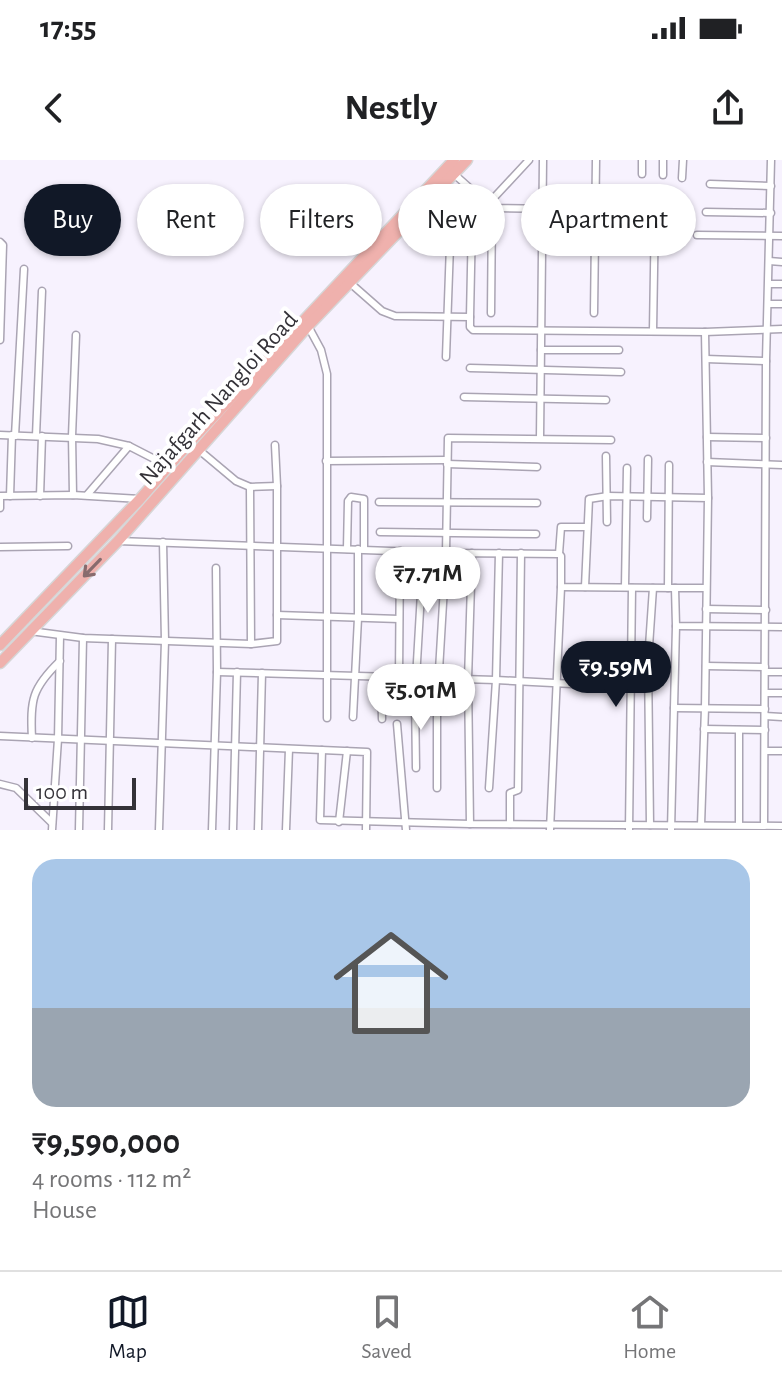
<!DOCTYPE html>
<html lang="en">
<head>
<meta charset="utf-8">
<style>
  :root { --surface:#fff; --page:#f6f6f6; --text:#202124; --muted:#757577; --line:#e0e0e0; --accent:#111827 }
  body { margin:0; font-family:"Alegreya Sans",sans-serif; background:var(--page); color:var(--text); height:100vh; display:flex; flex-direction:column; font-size:30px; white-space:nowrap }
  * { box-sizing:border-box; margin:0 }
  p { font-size:26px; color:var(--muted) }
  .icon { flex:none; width:44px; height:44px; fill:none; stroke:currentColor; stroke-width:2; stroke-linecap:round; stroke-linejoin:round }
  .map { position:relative; height:670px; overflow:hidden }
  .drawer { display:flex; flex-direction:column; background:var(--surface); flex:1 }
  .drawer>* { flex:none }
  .guide { position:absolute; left:24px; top:24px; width:734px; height:72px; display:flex; gap:16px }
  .scale { position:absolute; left:24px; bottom:20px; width:112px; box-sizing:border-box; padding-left:8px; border:4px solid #343238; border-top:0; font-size:22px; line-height:28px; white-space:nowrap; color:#343238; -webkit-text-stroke:6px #fff; paint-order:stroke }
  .price { position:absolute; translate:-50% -68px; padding:0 18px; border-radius:28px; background:#fff; color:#222; font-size:26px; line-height:52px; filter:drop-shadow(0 2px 4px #0008) }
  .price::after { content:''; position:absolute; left:50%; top:48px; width:24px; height:18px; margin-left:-12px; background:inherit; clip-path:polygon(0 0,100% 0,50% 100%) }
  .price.current { background:var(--accent); color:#fff }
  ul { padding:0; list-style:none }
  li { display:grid; align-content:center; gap:16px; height:424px; padding:0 32px }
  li+li { border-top:2px solid var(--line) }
  li span { display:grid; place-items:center; height:248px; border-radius:24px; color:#555 }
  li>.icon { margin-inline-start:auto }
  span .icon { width:144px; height:144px; fill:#fffc; stroke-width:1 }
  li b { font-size:34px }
  .tag { padding:0 28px; border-radius:36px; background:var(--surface); box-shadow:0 2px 6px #0004; font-size:28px; line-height:72px }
  .tag.current { background:var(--accent); color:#fff }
  .status { display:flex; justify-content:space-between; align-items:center; height:56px; padding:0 40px; background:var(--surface); direction:ltr }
  .status svg { height:22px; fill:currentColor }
  header { display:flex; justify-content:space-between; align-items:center; height:104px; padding:0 32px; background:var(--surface); font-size:36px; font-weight:700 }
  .tabs { display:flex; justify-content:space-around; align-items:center; height:112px; border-top:2px solid var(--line); background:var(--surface); font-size:22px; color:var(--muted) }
  .tabs a { display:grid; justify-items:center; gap:4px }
  .tabs .current { color:var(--accent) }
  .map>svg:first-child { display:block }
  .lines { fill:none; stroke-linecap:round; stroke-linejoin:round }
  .street-casing { stroke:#aaa4b3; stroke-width:9 }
  .primary-casing { stroke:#d6d6d7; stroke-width:13 }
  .street { stroke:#fff; stroke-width:6 }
  .primary { stroke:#efb1ad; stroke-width:10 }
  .oneway { stroke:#886b6d }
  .labels { text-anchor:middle; stroke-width:8; stroke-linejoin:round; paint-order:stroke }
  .street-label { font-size:24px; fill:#343238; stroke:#fff }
</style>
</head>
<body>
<div class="status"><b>17:55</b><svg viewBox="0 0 49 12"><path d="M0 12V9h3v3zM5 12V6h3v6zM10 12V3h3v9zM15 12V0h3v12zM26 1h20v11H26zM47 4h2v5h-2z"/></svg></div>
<header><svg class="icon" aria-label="back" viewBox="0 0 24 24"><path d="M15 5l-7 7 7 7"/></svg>Nestly<svg class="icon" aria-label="share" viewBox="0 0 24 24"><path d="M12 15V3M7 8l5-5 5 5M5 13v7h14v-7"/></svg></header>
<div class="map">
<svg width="782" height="670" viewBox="0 0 782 670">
  <rect width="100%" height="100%" fill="#f7f2fe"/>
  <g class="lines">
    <g class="street-casing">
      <g id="street">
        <polyline points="663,0 663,15"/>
        <polyline points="454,14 492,48 681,51"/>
        <polyline points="642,14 642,0"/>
        <polyline points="682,18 683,0"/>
        <polyline points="710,24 771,26"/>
        <polyline points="706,52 771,53"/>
        <polyline points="697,75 782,76"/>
        <polyline points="656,76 682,78"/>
        <polyline points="0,82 3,85 0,180"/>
        <polyline points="769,101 782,102"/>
        <polyline points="349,122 382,151 395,156 470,157 470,167 473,170 705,172 782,169"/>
        <polyline points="769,124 782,124"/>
        <polyline points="769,144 782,144"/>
        <polyline points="491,153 492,48"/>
        <polyline points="594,153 596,0"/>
        <polyline points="470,157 472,61"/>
        <polyline points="308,166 321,190 327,214 327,558"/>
        <polyline points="653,171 655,50"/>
        <polyline points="705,172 708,338"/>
        <polyline points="541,190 619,190"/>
        <polyline points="446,197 450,85 529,0"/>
        <polyline points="706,199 766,201"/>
        <polyline points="470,208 621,212"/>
        <polyline points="464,237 606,240"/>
        <polyline points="0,275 98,279 129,286 168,306"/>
        <polyline points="15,276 24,109"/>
        <polyline points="36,276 42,131"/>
        <polyline points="707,277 766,278"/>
        <polyline points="540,278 543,0"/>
        <polyline points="199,290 236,321 250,327 251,484"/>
        <polyline points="606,296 607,362"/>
        <polyline points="326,301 447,300"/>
        <polyline points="707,302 782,305"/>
        <polyline points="447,304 537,307"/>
        <polyline points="250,327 277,326"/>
        <polyline points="73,335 72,276 76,175"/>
        <polyline points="87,335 129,286"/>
        <polyline points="10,336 12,275"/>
        <polyline points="40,336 42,276"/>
        <polyline points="379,342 537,343"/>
        <polyline points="0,348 0,336 73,335 140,339"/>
        <polyline points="647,358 648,299"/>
        <polyline points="380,372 536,374"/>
        <polyline points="118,381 446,393 448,278 611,280"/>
        <polyline points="0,387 68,386"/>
        <polyline points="347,389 348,341 351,337 364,339 364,389"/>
        <polyline points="472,393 468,519 470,664 782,666"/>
        <polyline points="559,394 561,367 587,367"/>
        <polyline points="585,427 589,339 608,336 708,338 705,548 701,665"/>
        <polyline points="625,427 627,308"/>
        <polyline points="668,428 669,305"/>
        <polyline points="675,428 706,428"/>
        <polyline points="706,449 766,450"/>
        <polyline points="277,455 399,459"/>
        <polyline points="30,471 83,478 251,484 277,481 277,326 275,285"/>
        <polyline points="706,506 765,507"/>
        <polyline points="217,512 496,520 631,527"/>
        <polyline points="765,512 782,512"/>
        <polyline points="381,517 382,559"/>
        <polyline points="399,517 400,391"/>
        <polyline points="765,533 782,533"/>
        <polyline points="674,548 765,549"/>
        <polyline points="765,556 782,557"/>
        <polyline points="353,557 358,458 358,389"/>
        <polyline points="397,564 406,670"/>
        <polyline points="704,569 765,570"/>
        <polyline points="0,576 367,592 366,670"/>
        <path d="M32,578C30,540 32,528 60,501"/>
        <polyline points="322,590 320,660 470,664"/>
        <polyline points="765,591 782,591"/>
        <polyline points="416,608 415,536 421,433"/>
        <polyline points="0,624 16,628 52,663"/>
        <polyline points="437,628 437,544 446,393 559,394 561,396 561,427 675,428 676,466 782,467"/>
        <polyline points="489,628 496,520 499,393"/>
        <polyline points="339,662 347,591"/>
        <polyline points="510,664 510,633 518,630 521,393"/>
        <polyline points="650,665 648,501 653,428"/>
        <polyline points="739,665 739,570"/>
        <polyline points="764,666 766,201 771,0"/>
        <polyline points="52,670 58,579 60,476"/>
        <polyline points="79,670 83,478"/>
        <polyline points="108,670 112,479"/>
        <polyline points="159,670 165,481 163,382"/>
        <polyline points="212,670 217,512 216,408"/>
        <polyline points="233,670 237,512"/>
        <polyline points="258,670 262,513"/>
        <polyline points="286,670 289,589"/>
        <polyline points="550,670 561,427"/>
        <polyline points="629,670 632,428"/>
        <polyline points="671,670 676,466"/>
      </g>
    </g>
    <g class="primary-casing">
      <g id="primary">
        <polyline points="0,485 140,339 191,281 454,0"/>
        <polyline points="0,503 118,381 308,166 467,0"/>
      </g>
    </g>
    <use href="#street" class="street"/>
    <use href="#primary" class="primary"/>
  </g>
  <defs><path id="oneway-shaft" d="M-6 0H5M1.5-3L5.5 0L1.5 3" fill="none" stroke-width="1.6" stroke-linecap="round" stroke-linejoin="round" transform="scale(2)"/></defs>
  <use class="oneway" href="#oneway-shaft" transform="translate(92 408) rotate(134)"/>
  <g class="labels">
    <g class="street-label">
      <text transform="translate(218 238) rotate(-48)" y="8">Najafgarh Nangloi Road</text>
    </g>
  </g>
</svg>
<div class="scale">100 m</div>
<b class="price" style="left:428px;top:455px">₹7.71M</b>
<b class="price current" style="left:616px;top:549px">₹9.59M</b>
<b class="price" style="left:421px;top:572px">₹5.01M</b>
<div class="guide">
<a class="tag current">Buy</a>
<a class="tag">Rent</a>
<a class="tag">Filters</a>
<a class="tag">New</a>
<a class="tag">Apartment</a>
</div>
</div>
<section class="drawer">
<ul>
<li><span style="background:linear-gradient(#a9c7e8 60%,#9aa5b1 0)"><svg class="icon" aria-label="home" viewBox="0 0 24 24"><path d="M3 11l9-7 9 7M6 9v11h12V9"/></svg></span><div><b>₹9,590,000</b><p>4 rooms · 112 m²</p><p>House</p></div></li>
</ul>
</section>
<nav class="tabs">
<a class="current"><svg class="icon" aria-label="map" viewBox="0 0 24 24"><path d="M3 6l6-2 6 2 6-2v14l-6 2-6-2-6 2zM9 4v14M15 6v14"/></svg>Map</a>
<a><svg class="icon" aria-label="saved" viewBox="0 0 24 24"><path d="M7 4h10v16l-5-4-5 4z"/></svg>Saved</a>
<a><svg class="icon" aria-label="home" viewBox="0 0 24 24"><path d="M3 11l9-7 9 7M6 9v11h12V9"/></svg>Home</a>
</nav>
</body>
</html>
